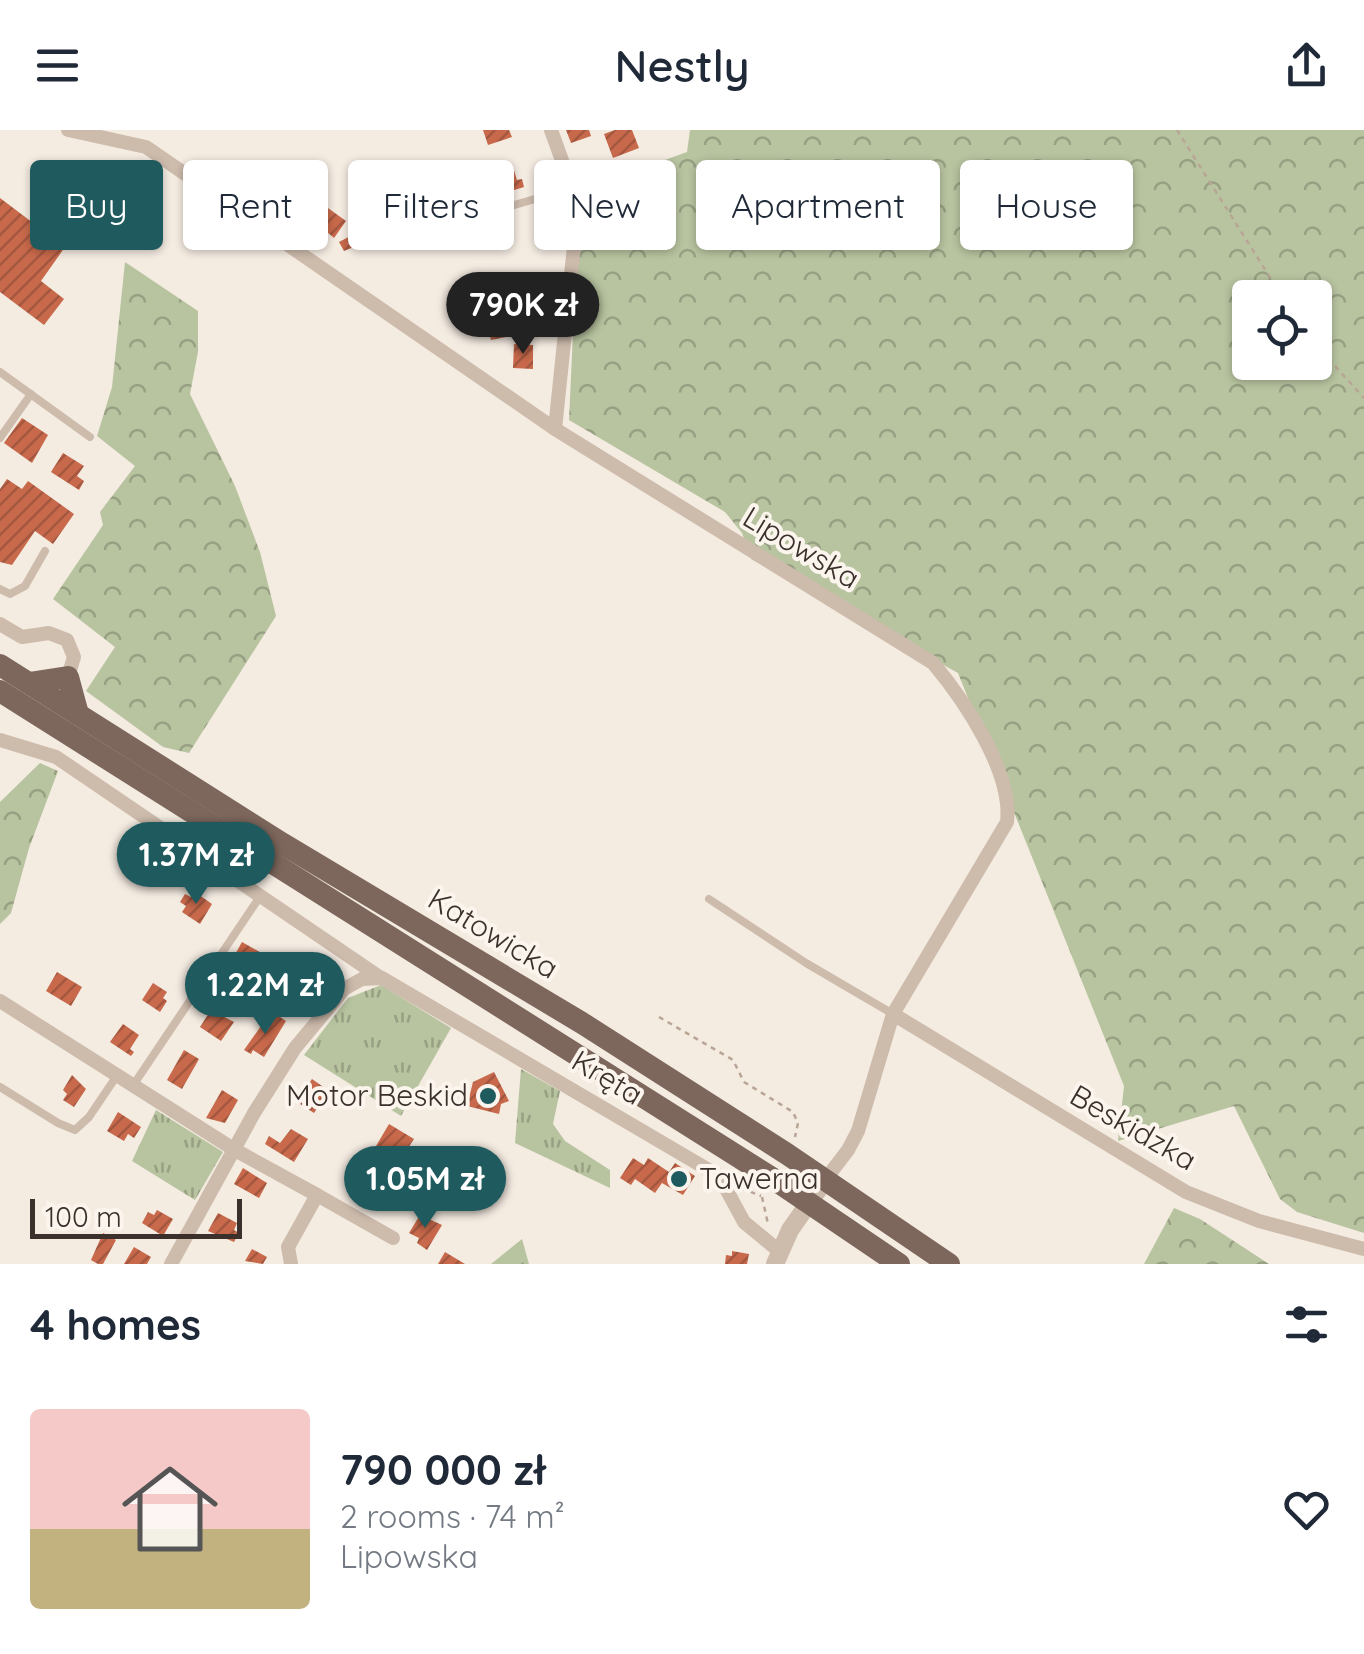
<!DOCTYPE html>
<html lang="en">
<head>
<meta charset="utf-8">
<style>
  :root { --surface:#fff; --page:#f2f2f3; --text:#1f2937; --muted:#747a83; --accent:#1f5a5e }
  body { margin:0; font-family:Quicksand,sans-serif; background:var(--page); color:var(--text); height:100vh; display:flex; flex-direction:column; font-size:38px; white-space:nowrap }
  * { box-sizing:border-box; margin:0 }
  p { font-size:32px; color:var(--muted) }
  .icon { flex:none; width:55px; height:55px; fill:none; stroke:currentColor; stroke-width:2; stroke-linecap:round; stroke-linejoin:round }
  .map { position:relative; height:1134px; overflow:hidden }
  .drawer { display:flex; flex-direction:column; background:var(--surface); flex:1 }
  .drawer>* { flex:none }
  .banner { position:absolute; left:30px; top:30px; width:1305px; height:90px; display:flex; gap:20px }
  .controls { position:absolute; left:1232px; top:150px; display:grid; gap:20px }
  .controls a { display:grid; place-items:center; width:100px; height:100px; border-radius:10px; background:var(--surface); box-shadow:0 2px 8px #0004; font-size:50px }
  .scale { position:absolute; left:30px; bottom:25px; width:212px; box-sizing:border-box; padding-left:10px; border:5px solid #3b302b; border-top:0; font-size:28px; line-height:35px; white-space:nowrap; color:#3b302b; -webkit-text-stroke:8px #fbf5ee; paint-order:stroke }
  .price { position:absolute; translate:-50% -85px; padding:0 22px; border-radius:35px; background:var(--accent); color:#fff; font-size:32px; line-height:65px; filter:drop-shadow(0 2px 5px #0008) }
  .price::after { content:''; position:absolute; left:50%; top:60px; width:30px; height:22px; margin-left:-15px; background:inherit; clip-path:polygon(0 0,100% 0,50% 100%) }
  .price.active { background:#222; color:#fff }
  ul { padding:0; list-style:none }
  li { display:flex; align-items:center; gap:30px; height:250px; padding:0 30px }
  li span { display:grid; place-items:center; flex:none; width:280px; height:200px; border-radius:10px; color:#555 }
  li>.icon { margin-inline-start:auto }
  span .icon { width:120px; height:120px; fill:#fffc; stroke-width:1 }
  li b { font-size:42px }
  h2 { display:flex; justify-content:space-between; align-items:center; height:120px; padding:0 30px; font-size:42px }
  .pill { padding:0 35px; border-radius:10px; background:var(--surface); box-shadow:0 2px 8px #0004; font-size:35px; line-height:90px }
  .pill.active { background:var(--accent); color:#fff }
  header { display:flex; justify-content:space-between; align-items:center; height:130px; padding:0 30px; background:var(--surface); font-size:45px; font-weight:600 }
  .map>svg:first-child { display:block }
  .grass { fill:url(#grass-tufts) }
  .forest { fill:url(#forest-crowns); fill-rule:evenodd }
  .building { fill:url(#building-hatch) }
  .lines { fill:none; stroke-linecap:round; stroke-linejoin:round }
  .path { stroke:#b9a596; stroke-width:2.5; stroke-dasharray:5 5; stroke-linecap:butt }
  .service { stroke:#cdbbac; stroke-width:8 }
  .minor { stroke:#cdbbac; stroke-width:14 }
  .tertiary { stroke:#cdbbac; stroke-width:18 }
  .primary { stroke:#7d675c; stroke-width:22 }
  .poi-dot { fill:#1f5a5e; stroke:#fbf5ee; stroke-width:4 }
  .labels { text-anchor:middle; stroke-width:8; stroke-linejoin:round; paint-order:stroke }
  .street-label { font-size:30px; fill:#3b302b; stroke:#fbf5ee }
  .poi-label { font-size:30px; fill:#3b302b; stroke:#fbf5ee; text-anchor:end }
</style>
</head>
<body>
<header><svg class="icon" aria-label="menu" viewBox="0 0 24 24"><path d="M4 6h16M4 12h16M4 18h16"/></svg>Nestly<svg class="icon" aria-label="share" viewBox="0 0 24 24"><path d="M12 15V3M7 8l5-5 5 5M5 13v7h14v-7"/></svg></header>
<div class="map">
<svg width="1364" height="1134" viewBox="0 0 1364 1134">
  <defs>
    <pattern id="grass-tufts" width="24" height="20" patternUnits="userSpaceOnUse" patternTransform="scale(2.5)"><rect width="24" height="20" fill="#b8c4a0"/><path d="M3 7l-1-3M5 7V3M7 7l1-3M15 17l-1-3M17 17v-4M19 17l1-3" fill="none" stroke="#97a083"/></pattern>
    <pattern id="forest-crowns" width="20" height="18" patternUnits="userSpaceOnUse" patternTransform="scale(2.5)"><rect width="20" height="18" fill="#b8c4a0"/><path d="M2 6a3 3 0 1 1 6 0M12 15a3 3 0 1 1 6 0" fill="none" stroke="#97a083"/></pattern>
    <pattern id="building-hatch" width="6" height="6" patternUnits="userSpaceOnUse" patternTransform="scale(2.5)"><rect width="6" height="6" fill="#c8694b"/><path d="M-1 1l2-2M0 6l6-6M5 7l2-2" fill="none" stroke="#a4573f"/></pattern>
  </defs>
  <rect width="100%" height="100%" fill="#f4ebe1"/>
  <g class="grass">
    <polygon points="381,855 451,898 401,986 304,925 348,868"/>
    <polygon points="521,939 560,961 553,994 565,1011 610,1040 610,1058 515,1013"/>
    <polygon points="156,980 223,1022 195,1070 132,1031"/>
    <polygon points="522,1109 529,1134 491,1134"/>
  </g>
  <g class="forest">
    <path d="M690,0H1364V1103L1297,1082L1280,1069L1234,976L1118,1011L1124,956L958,543L751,429L742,403L725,382L569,290L579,72L592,56L687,22ZM1250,168H1315V232H1250Z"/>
    <polygon points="125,132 198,181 198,222 190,264 235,356 260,422 276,486 189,623 163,617 86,561 115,517 53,469 103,395 100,382 135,336 97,306 112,257"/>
    <polygon points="40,633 58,641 29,718 11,783 0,794 0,672"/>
    <polygon points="1174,1078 1200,1089 1269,1134 1144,1134"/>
  </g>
  <g class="building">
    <polygon points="483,0 509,0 512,7 488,15"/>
    <polygon points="566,0 589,0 591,6 571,13"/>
    <polygon points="615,0 632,0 639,18 613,28 604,4"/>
    <polygon points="277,34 289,63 265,73 256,43"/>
    <polygon points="512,34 517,50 522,49 524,57 495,66 487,42"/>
    <polygon points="0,68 65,117 41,151 64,169 44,195 0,162"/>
    <polygon points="321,73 346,91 334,108 327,102 324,106 314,99 317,95 309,89"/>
    <polygon points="358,102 364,113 344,121 339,112"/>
    <polygon points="504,176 511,206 491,210 483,182"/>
    <polygon points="514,214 533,215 533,239 513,238"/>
    <polygon points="22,288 48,305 32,333 4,313"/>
    <polygon points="63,323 84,336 77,346 84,351 79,360 51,342"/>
    <polygon points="7,349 22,359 28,351 74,384 53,414 35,401 12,435 0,432 0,359"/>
    <polygon points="195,762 212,774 200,794 182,782 186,776 180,772 185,764 191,767"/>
    <polygon points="242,812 277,832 263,855 229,835"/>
    <polygon points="296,837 312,847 299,869 283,858"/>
    <polygon points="57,842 82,857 71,876 46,861"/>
    <polygon points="153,853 167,862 163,868 167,871 160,882 142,870"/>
    <polygon points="211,880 234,892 221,911 200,897"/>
    <polygon points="277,885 286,891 264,927 253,920 251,924 244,920 261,896 267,900"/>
    <polygon points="123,894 139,905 130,919 134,922 131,926 110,912"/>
    <polygon points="184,920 199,929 182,959 167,950"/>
    <polygon points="494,942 509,971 501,974 499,984 467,976 473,952"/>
    <polygon points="72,945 86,959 74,977 63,970 67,964 63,960"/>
    <polygon points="312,949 329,961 314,983 297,972"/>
    <polygon points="222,960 238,970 225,993 206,988"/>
    <polygon points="118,982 141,997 134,1008 128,1004 124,1011 107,1001"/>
    <polygon points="389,994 414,1009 400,1030 376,1016"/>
    <polygon points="291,999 308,1009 294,1032 265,1014 269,1006 280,1013"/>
    <polygon points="633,1028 644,1035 648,1028 669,1042 675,1033 695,1046 683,1065 662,1053 655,1063 635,1049 631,1055 620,1048"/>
    <polygon points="366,1030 391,1047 374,1074 348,1058"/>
    <polygon points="243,1038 267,1053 259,1068 234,1054"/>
    <polygon points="157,1080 173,1089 163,1106 142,1093 148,1082 154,1085"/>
    <polygon points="218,1083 237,1093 234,1100 239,1103 234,1112 208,1101"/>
    <polygon points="420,1085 442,1095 427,1120 417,1113 419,1108 409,1103"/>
    <polygon points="103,1103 116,1110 103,1134 98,1134 91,1130"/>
    <polygon points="134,1117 151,1127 147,1134 124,1134"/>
    <polygon points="252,1119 267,1127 263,1134 245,1131"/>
    <polygon points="732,1121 749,1124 747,1134 725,1134 726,1125 732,1126"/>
    <polygon points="445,1122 465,1134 438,1134"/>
  </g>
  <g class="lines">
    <g class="path">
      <polyline points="1177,0 1283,168"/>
      <polyline points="1315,214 1364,268"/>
      <polyline points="659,887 733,930 744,952 793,982 798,993 795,1007"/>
      <polyline points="741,1058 761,1066"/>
      <polyline points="762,1067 768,1094"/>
    </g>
    <g class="service">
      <polyline points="429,100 572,58"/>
      <polyline points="0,242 90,307"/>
      <polyline points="0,308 31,264"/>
      <polyline points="0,459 10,464 25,456 45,421"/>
      <polyline points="709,769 806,833 893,884"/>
      <polyline points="0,957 58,993 75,1000 89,987 116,947"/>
      <polyline points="132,957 261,765"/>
    </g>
    <g class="minor">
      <polyline points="68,0 146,17 555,299"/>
      <path d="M551,0L572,58L576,97L555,299L933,533C964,570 1013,642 1007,692L893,884L858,1001L848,1020L825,1050"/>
      <polyline points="0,494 22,507 49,503 67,510 74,527 68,547"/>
      <polyline points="0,610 56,627 381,848"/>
      <polyline points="0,871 235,1020 317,1065 288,1117 291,1134"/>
      <polyline points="893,884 1186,1062 1259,1091 1364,1119"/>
      <polyline points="317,1065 393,1108"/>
      <polyline points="171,1134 254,983 295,918 344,859 362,849 382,848 719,1046 744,1092 779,1121"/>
    </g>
    <polyline class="tertiary" points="775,1134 790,1100 825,1050"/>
    <g class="primary">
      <polyline points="0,535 283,714 582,893 787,1024 949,1134"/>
      <polyline points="29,553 68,547 78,584"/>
      <polyline points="0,561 772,1048 899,1134"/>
    </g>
  </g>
  <g class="poi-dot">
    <circle cx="488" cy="966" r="10"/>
    <circle cx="679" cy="1049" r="10"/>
  </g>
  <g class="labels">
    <g class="street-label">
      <text transform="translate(801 418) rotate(31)" y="10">Lipowska</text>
      <text transform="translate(493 804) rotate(31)" y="10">Katowicka</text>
      <text transform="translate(607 948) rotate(31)" y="10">Kręta</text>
      <text transform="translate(1133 998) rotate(30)" y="10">Beskidzka</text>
    </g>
    <g class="poi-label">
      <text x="468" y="976">Motor Beskid</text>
      <text x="699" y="1059" text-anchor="start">Tawerna</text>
    </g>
  </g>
</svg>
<div class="controls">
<a><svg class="icon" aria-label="locate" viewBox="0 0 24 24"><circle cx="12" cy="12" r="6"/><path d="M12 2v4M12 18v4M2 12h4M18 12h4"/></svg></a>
</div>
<div class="scale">100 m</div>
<b class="price active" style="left:523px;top:227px">790K zł</b>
<b class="price" style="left:196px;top:777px">1.37M zł</b>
<b class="price" style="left:265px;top:907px">1.22M zł</b>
<b class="price" style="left:425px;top:1101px">1.05M zł</b>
<div class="banner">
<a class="pill active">Buy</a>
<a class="pill">Rent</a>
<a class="pill">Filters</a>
<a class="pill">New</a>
<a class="pill">Apartment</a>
<a class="pill">House</a>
</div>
</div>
<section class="drawer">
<h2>4 homes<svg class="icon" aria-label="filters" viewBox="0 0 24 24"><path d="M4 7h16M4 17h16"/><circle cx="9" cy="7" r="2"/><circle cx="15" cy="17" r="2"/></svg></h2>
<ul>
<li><span style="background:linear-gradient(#f6c9c9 60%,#c2b280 0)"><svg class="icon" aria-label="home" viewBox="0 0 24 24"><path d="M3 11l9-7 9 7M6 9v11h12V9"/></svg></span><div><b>790 000 zł</b><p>2 rooms · 74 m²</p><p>Lipowska</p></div><svg class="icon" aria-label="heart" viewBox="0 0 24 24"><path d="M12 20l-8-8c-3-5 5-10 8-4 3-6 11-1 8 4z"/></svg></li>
</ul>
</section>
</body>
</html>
